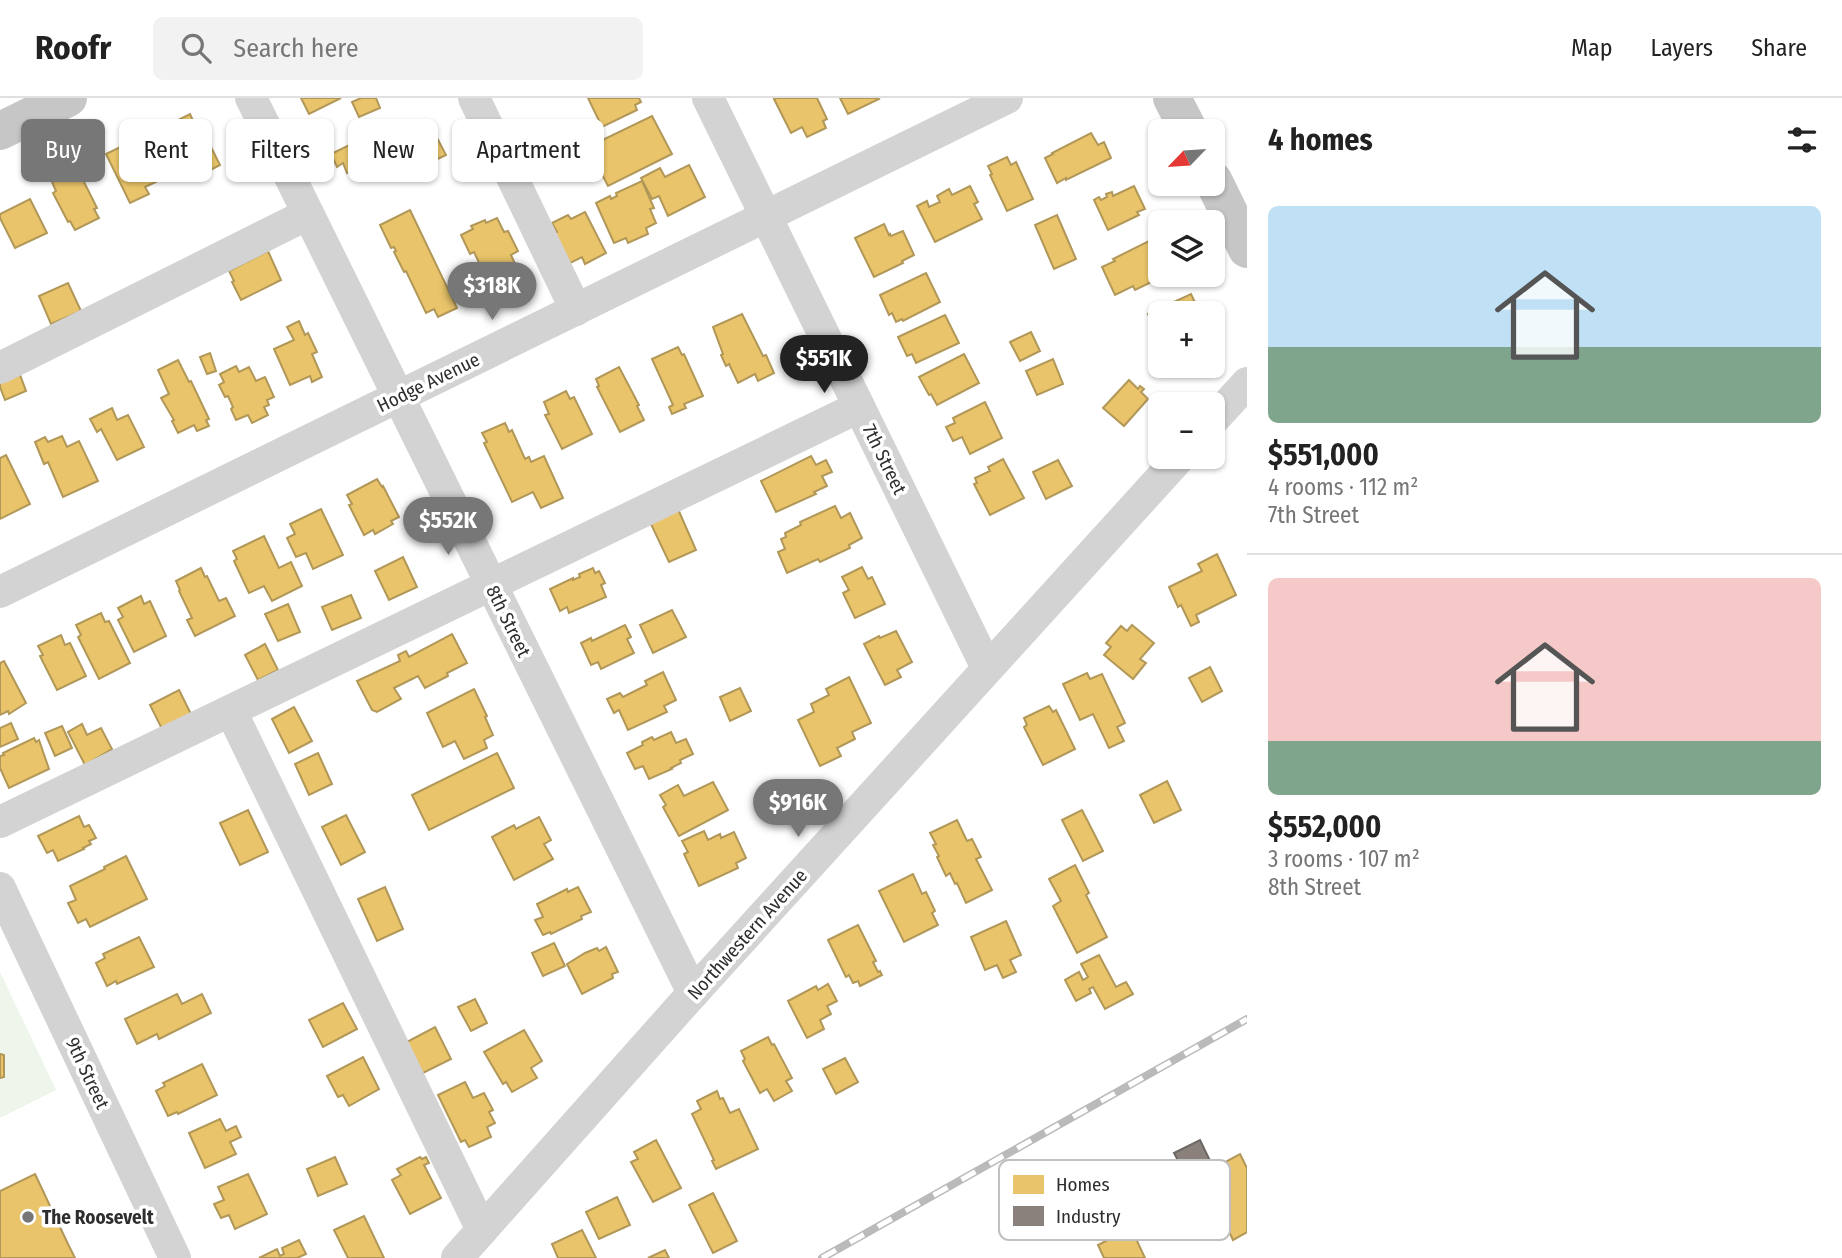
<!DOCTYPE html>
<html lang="en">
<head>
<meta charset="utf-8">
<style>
  :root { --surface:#fff; --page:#f2f2f2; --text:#222; --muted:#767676; --line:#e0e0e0; --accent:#777 }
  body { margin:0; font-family:"Fira Sans Condensed",sans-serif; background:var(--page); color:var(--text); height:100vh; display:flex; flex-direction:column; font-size:26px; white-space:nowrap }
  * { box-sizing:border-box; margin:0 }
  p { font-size:23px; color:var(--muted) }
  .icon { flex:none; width:38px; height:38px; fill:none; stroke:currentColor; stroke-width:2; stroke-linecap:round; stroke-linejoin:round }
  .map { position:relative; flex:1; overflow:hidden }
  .panel { display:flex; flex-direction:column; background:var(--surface); width:595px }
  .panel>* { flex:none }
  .banner { position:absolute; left:21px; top:21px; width:665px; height:63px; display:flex; gap:14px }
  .needle { width:46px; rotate:245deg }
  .tools { position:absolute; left:1148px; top:21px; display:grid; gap:14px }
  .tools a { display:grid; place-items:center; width:77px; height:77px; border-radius:10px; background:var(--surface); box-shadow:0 2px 5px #0004; font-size:35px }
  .price { position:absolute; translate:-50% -60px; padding:0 16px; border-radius:24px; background:var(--accent); color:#fff; font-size:23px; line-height:46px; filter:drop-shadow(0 2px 4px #0008) }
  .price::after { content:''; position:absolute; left:50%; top:42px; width:21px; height:16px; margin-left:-10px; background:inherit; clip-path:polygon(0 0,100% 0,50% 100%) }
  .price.current { background:#222; color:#fff }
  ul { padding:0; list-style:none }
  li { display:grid; align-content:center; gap:14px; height:371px; padding:0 21px }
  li+li { border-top:2px solid var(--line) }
  li span { display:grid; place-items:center; height:217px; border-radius:10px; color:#555 }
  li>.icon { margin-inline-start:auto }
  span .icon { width:126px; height:126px; fill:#fffc; stroke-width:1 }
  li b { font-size:30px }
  h2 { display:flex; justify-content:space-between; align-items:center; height:84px; padding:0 21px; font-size:30px }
  .chip { padding:0 24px; border-radius:10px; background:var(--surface); box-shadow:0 2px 5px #0004; font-size:24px; line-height:63px }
  .chip.current { background:var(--accent); color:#fff }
  header { display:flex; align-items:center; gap:42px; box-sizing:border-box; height:98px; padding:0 35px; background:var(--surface); border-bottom:2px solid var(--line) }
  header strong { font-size:33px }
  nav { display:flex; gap:38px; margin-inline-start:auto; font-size:24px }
  .search { width:490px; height:63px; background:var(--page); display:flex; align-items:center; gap:18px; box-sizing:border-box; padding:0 24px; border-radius:10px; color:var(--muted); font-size:26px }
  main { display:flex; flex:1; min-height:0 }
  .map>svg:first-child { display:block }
  .green { fill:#eef5eb }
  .homes { fill:#e9c46a; stroke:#b19758; stroke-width:2 }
  .industry { fill:#8a817c; stroke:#6e6865; stroke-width:2 }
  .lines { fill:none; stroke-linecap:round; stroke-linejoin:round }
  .minor { stroke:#d3d3d3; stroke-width:32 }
  .major { stroke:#c6c6c6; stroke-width:38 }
  .rail-casing { stroke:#bababa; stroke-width:8 }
  .rail { stroke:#fff; stroke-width:5; stroke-dasharray:16; stroke-linecap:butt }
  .poi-dot { fill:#777; stroke:#fff; stroke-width:2.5 }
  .labels { text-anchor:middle; stroke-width:7; stroke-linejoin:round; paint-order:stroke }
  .street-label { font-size:19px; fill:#2e2e2e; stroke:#fff }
  .poi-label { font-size:19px; font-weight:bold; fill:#2e2e2e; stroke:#fff; text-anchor:start }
  .key { fill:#fff; stroke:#c0c0c0; stroke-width:2 }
  .key-label { font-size:19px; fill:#2e2e2e }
</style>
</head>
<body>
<header>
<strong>Roofr</strong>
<div class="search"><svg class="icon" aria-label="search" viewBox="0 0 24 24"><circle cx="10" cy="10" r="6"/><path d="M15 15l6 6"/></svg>Search here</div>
<nav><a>Map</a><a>Layers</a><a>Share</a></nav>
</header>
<main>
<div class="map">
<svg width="1247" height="1160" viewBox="0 0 1247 1160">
  <rect width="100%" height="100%" fill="#fff"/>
  <polygon class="green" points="0,874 56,992 0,1020"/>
  <g class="homes">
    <polygon points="301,0 341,0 309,16"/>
    <polygon points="361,0 376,0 380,10 359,19 352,4"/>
    <polygon points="588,0 639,0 641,4 635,7 637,12 602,29"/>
    <polygon points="777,0 817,0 827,21 823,23 826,30 807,39 802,29 791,35 774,1"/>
    <polygon points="840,0 878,0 879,1 848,16"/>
    <polygon points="190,16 194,25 200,22 210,42 208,43 220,67 191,82 164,29"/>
    <polygon points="652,18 672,56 608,88 588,49"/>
    <polygon points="376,34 390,64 359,79 355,71 347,75 343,65 337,69 331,56"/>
    <polygon points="1091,35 1098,47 1104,44 1111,60 1066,82 1066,80 1057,85 1045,60 1053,56 1052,55"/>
    <polygon points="435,36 446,57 421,69 410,49"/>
    <polygon points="137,41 143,52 145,50 160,82 145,89 149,96 130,105 106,56"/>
    <polygon points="484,49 494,72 470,83 460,60"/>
    <polygon points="1007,59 1011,67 1016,64 1033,101 1007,113 990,77 992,76 988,68"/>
    <polygon points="689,67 705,99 668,118 659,98 652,101 641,80 660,70 665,79"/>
    <polygon points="74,73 78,80 81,78 97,110 94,111 99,120 75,132 70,123 68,124 53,95 56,93 52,84"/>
    <polygon points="642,83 654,110 650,111 656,125 646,130 648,136 628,145 626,140 614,145 596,105 610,98 611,101 617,98 616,95"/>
    <polygon points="970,88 978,104 974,106 982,121 935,144 917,108 927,103 929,109 940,104 937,98 949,91 952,97"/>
    <polygon points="1134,88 1145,111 1137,114 1139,117 1108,132 1094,102 1099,99 1101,102 1107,99 1106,96 1112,94 1113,98"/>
    <polygon points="30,101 47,135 15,150 0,120 0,116"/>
    <polygon points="410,112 457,210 438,219 434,211 426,215 406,173 404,174 394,154 396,153 394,149 391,150 380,127"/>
    <polygon points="585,114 606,155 585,166 582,159 570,165 554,135 557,134 552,125 568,117 571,121"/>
    <polygon points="1057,117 1076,161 1054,171 1035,127"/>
    <polygon points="497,120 504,134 508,133 518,153 511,157 517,170 488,184 474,154 470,156 461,137 473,131 471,128 485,122 486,125"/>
    <polygon points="884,126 889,137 890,136 891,138 903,133 914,157 902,163 903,165 874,179 855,140"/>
    <polygon points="1159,138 1160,177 1166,177 1135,192 1133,188 1115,197 1102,169 1115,163 1113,161"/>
    <polygon points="268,153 281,182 241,202 232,184 234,183 229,173"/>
    <polygon points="926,175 940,204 903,223 902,221 896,224 892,215 889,217 880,197"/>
    <polygon points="68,185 81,213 51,226 39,198"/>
    <polygon points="1191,196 1200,215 1160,215 1160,243 1148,216"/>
    <polygon points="742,216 763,258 766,257 774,275 758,283 755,276 738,285 729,266 726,268 721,257 723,256 713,229"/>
    <polygon points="945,217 959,245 916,265 912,256 907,258 898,239"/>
    <polygon points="299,223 305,237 308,235 317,254 312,256 322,279 312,284 310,278 290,287 274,251 294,242 287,229"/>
    <polygon points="1031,234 1040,253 1020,263 1010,244"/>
    <polygon points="678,249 682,257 684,256 703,298 684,306 686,310 672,316 669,309 673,307 652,261"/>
    <polygon points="210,255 216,273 207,276 200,259"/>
    <polygon points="964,256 979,285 937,307 931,296 929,297 919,279"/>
    <polygon points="1053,261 1063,286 1037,297 1026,273"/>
    <polygon points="178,262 189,284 191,283 209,321 206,322 209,328 197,333 194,327 178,335 172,323 174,322 161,300 169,296 158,272"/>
    <polygon points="236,268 239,274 249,269 256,283 265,279 274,299 267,302 269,307 264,309 268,317 252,325 248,317 236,322 231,311 233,309 228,298 225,299 219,287 224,284 220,276"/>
    <polygon points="619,269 639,307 637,308 644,322 620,334 597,289 599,288 596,281"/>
    <polygon points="19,274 26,293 5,302 0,289 0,282"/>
    <polygon points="1129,282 1138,291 1140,288 1144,291 1141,294 1148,301 1124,328 1103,310"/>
    <polygon points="566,293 570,301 574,299 592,336 562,351 545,317 549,316 544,304"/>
    <polygon points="985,304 1002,340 970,356 962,339 953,343 946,329 955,325 953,320"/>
    <polygon points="112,310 117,322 128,317 144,349 117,362 101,331 97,334 90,321"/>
    <polygon points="505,325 509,334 512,332 525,361 529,359 531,364 544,358 563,400 541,410 533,394 512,404 484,345 487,344 482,335"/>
    <polygon points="62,338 67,349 79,343 98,383 63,399 48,364 44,366 35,344 45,339 48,344"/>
    <polygon points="6,357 30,406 0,421 0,360"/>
    <polygon points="811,358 816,367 826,362 832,374 822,378 827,388 814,394 816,396 776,414 761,383"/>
    <polygon points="1003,361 1024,400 990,417 974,386 977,385 975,380 990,373 988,369"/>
    <polygon points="1058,362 1072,388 1046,401 1033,374"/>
    <polygon points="377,381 382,389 383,388 399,419 391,423 393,426 375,436 373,432 364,437 349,407 352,406 347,397"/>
    <polygon points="835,408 841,420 850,415 862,440 849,447 850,450 820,464 818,461 787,475 778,454 785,451 781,441 786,439 785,435 801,427 800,424"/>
    <polygon points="321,411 343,457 313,471 306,455 296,459 287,440 295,436 290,426"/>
    <polygon points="678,411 696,452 669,464 650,424"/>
    <polygon points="264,438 279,470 291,464 302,488 272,503 264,488 249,495 234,463 237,461 233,453"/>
    <polygon points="1217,456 1236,497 1196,517 1199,524 1191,528 1181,507 1178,509 1169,489 1202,473 1198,466"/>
    <polygon points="403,459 417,489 389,502 375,473"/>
    <polygon points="862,469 868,481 872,479 885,506 855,520 843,495 849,492 842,479"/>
    <polygon points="201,470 205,479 207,478 219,503 226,500 235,518 195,538 187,522 192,520 179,493 180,492 176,483"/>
    <polygon points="593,470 595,475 599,473 605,485 601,487 606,499 569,515 567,509 560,513 550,491 573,480 573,482 580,479 579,476"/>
    <polygon points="351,497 361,520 332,532 322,509"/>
    <polygon points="141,498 144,506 150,503 166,538 134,554 118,522 123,519 118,510"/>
    <polygon points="288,506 300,534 278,543 265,516"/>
    <polygon points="672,512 686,539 653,555 640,527"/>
    <polygon points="101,515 105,524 109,523 130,565 99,581 78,539 81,537 76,527"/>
    <polygon points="625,527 631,539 627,541 634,555 601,571 598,564 591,567 581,545 591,540 592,543"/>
    <polygon points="1132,527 1154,545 1140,561 1146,565 1133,581 1104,557 1111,549 1106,545 1121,528 1127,533"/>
    <polygon points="896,533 912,564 897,572 901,579 885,587 864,546 879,538 880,540"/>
    <polygon points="452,536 467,565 447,575 448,578 425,590 418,578 394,590 401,601 377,614 372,612 357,583 400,563 398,557 406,553 409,559"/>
    <polygon points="61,537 65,547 70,545 86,578 57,592 40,558 43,557 38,548"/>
    <polygon points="265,546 278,572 258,582 245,557"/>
    <polygon points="4,563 26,605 9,616 8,613 0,617 0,565"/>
    <polygon points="1210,569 1222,593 1202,604 1189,580"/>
    <polygon points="663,574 676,602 664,608 667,614 628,632 619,612 614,615 607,601 620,595 623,599 647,587 645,583"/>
    <polygon points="1087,575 1090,581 1102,576 1125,625 1117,629 1124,643 1109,650 1093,616 1080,622 1063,586"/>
    <polygon points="849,579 871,625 852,634 855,641 837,650 841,658 820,668 798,622 814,614 811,606 829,597 826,591"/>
    <polygon points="740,590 751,613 730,623 720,599"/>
    <polygon points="474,591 487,618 485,619 493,637 484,642 487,650 464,661 455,643 443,649 427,615"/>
    <polygon points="179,592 193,620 164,635 150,607"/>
    <polygon points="1049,608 1053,614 1056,612 1075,651 1043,667 1024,629 1027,627 1024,620"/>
    <polygon points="294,609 312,643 289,655 272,621"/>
    <polygon points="11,625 18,641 0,649 0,630"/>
    <polygon points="82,626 87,637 101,630 112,651 85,667 68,634"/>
    <polygon points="62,628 72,650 55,658 45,635"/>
    <polygon points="671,634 676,645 686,641 693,656 680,662 681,665 671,670 672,671 649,681 643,668 635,671 627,655 643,647 642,644 652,639 654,642"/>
    <polygon points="34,640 36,644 39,642 49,671 9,690 0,670 0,658 4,657 3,655"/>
    <polygon points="318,655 332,686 309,697 295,666"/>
    <polygon points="497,655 514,690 429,732 412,697"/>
    <polygon points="1167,683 1181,712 1154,725 1140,697"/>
    <polygon points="713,684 728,712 679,738 663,709 666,707 660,697 678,687 684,698"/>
    <polygon points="248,712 268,754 240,767 220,725"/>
    <polygon points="1082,712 1103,753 1083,763 1062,722"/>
    <polygon points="346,717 365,754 341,767 322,729"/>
    <polygon points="79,718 84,729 89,727 96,740 89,743 91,746 83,750 84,751 58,763 53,752 47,755 38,738"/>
    <polygon points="539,719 551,742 544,746 553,761 514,782 492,739 514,727 516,731"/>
    <polygon points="957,722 967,743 972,741 981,759 976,761 992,792 966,805 957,785 955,786 950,775 946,778 937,759 939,758 933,747 936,746 930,735"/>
    <polygon points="704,733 708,742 720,736 721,740 734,734 746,760 736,765 738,770 699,788 684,756 688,754 682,743"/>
    <polygon points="126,758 147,801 90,829 86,821 78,825 68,805 76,802 70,788 105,771 104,769"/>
    <polygon points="1075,767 1089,795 1086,797 1107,839 1077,855 1053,808 1061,803 1049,781"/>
    <polygon points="913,776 922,796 926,794 935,813 932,815 938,827 904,844 879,793"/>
    <polygon points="385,789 403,831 377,843 358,801"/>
    <polygon points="578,789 591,814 581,818 582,821 551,836 550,834 543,837 535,822 543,819 537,806 567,791 568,794"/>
    <polygon points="1006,823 1021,857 1010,862 1016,874 1003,880 997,867 985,872 971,839"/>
    <polygon points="858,827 876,863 873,864 878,874 880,873 882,877 860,888 858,883 853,885 849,877 846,879 828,842"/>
    <polygon points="139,839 154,869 117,886 116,883 107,888 96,865 105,860 103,856"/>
    <polygon points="554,845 565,868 543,878 532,855"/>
    <polygon points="606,849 618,874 612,876 613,880 582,896 567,866 585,855 597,850 599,853"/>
    <polygon points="1099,857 1116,889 1126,884 1133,896 1105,911 1093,889 1089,891 1091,895 1076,903 1065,882 1079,874 1083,882 1088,879 1081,866"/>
    <polygon points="828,886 837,903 827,908 831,916 820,922 824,931 807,940 788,903 816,888 818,892"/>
    <polygon points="177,896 182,906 202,896 211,915 159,941 157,936 137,946 125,921"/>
    <polygon points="475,901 487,925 471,933 458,909"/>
    <polygon points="343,905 357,931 323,949 309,922"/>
    <polygon points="435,929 451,961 421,976 405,945"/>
    <polygon points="524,932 542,963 531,970 537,980 512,994 506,984 503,986 484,954"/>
    <polygon points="768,939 772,947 774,946 792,980 786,983 792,993 774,1003 767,991 760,995 743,963 745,961 741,953"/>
    <polygon points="0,956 4,957 4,979 0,980"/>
    <polygon points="363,959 379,991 349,1008 343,997 338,999 327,978"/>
    <polygon points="845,960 858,984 836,996 823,971"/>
    <polygon points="202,966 217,997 178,1016 177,1014 168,1018 156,993 165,988 163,985"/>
    <polygon points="465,984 473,1000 484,995 493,1012 489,1014 495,1025 487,1029 491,1039 469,1049 465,1042 461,1044 438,997"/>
    <polygon points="717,993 720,1001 723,1000 730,1015 739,1011 758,1051 716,1071 712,1063 714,1062 692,1016 701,1011 697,1003"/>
    <polygon points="220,1021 226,1033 236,1028 241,1039 230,1044 236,1056 205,1070 189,1035"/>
    <polygon points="656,1042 681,1090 653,1104 631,1064 638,1061 634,1054"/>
    <polygon points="1240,1056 1247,1070 1247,1134 1233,1142 1215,1103 1222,1100 1217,1087 1226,1082 1218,1068"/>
    <polygon points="335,1059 347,1086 318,1098 307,1071"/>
    <polygon points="420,1059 422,1061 426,1059 429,1065 424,1067 441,1100 410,1116 392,1082 401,1077 397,1071"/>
    <polygon points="35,1076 68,1146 75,1160 0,1160 0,1093"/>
    <polygon points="248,1076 267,1116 235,1131 229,1117 221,1120 214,1106 224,1102 218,1089"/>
    <polygon points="713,1095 737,1143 713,1155 689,1107"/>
    <polygon points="617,1099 630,1127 599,1141 586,1114"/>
    <polygon points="364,1118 384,1160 348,1160 334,1132"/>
    <polygon points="1131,1130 1145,1160 1104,1160 1098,1147"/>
    <polygon points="582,1132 596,1160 558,1160 552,1146"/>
    <polygon points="299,1142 306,1156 297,1160 259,1160 277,1151 280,1158 284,1156 282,1150"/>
    <polygon points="665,1152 669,1160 648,1160"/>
  </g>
  <polygon class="industry" points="1200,1042 1214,1071 1189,1083 1174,1055"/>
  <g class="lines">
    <g class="minor">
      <polyline points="251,0 693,895"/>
      <polyline points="474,0 576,212"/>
      <polyline points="708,0 987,570"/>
      <polyline points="0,270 308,116"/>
      <polyline points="1213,322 1247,285"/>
      <polyline points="0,494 1007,0"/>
      <polyline points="231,613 482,1132"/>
      <polyline points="0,724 859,309"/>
      <polyline points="0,790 175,1160"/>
      <polyline points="457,1160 693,895 1180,359"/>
    </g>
    <g class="major">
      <polyline points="1172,0 1189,33"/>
      <polyline points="0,33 68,0"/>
      <polyline points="1213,82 1247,151"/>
    </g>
    <g class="rail-casing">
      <polyline id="rail" points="822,1160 1247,921"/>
    </g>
    <use href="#rail" class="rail"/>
  </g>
  <circle class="poi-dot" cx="28" cy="1119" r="7"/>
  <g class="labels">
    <g class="street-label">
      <text transform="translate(428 284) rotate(-26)" y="7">Hodge Avenue</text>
      <text transform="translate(885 361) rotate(64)" y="7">7th Street</text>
      <text transform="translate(509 523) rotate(64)" y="7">8th Street</text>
      <text transform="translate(747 836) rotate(-48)" y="7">Northwestern Avenue</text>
      <text transform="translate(88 975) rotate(65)" y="7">9th Street</text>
    </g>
    <g class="poi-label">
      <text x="42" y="1126">The Roosevelt</text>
    </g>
  </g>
  <rect x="999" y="1062" width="231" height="80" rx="10" class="key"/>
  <rect x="1013" y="1077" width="31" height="19" fill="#e9c46a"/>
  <rect x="1013" y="1108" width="31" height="20" fill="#8a817c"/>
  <g class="key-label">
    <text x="1056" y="1093">Homes</text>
    <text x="1056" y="1125">Industry</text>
  </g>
</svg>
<div class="tools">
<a><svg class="needle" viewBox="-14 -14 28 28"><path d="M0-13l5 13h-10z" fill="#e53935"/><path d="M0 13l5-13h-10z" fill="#767676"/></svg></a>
<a><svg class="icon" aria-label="layers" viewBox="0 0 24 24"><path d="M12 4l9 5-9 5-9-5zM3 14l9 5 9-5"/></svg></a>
<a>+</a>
<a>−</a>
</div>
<b class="price" style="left:492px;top:224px">$318K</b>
<b class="price current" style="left:824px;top:297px">$551K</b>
<b class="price" style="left:448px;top:459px">$552K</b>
<b class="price" style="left:798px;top:741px">$916K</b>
<div class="banner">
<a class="chip current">Buy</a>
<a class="chip">Rent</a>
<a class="chip">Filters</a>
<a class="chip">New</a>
<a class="chip">Apartment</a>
</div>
</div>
<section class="panel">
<h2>4 homes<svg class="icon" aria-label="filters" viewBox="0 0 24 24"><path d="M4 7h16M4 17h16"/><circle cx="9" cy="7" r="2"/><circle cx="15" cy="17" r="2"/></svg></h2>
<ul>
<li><span style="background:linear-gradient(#bfe0f5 65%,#7fa58c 0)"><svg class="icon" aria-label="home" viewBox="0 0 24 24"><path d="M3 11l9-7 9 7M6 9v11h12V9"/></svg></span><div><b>$551,000</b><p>4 rooms · 112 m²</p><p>7th Street</p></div></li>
<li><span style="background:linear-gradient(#f6c9c9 75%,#7fa58c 0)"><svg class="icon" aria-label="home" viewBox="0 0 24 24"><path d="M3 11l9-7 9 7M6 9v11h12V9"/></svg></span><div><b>$552,000</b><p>3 rooms · 107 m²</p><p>8th Street</p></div></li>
</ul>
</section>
</main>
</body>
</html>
